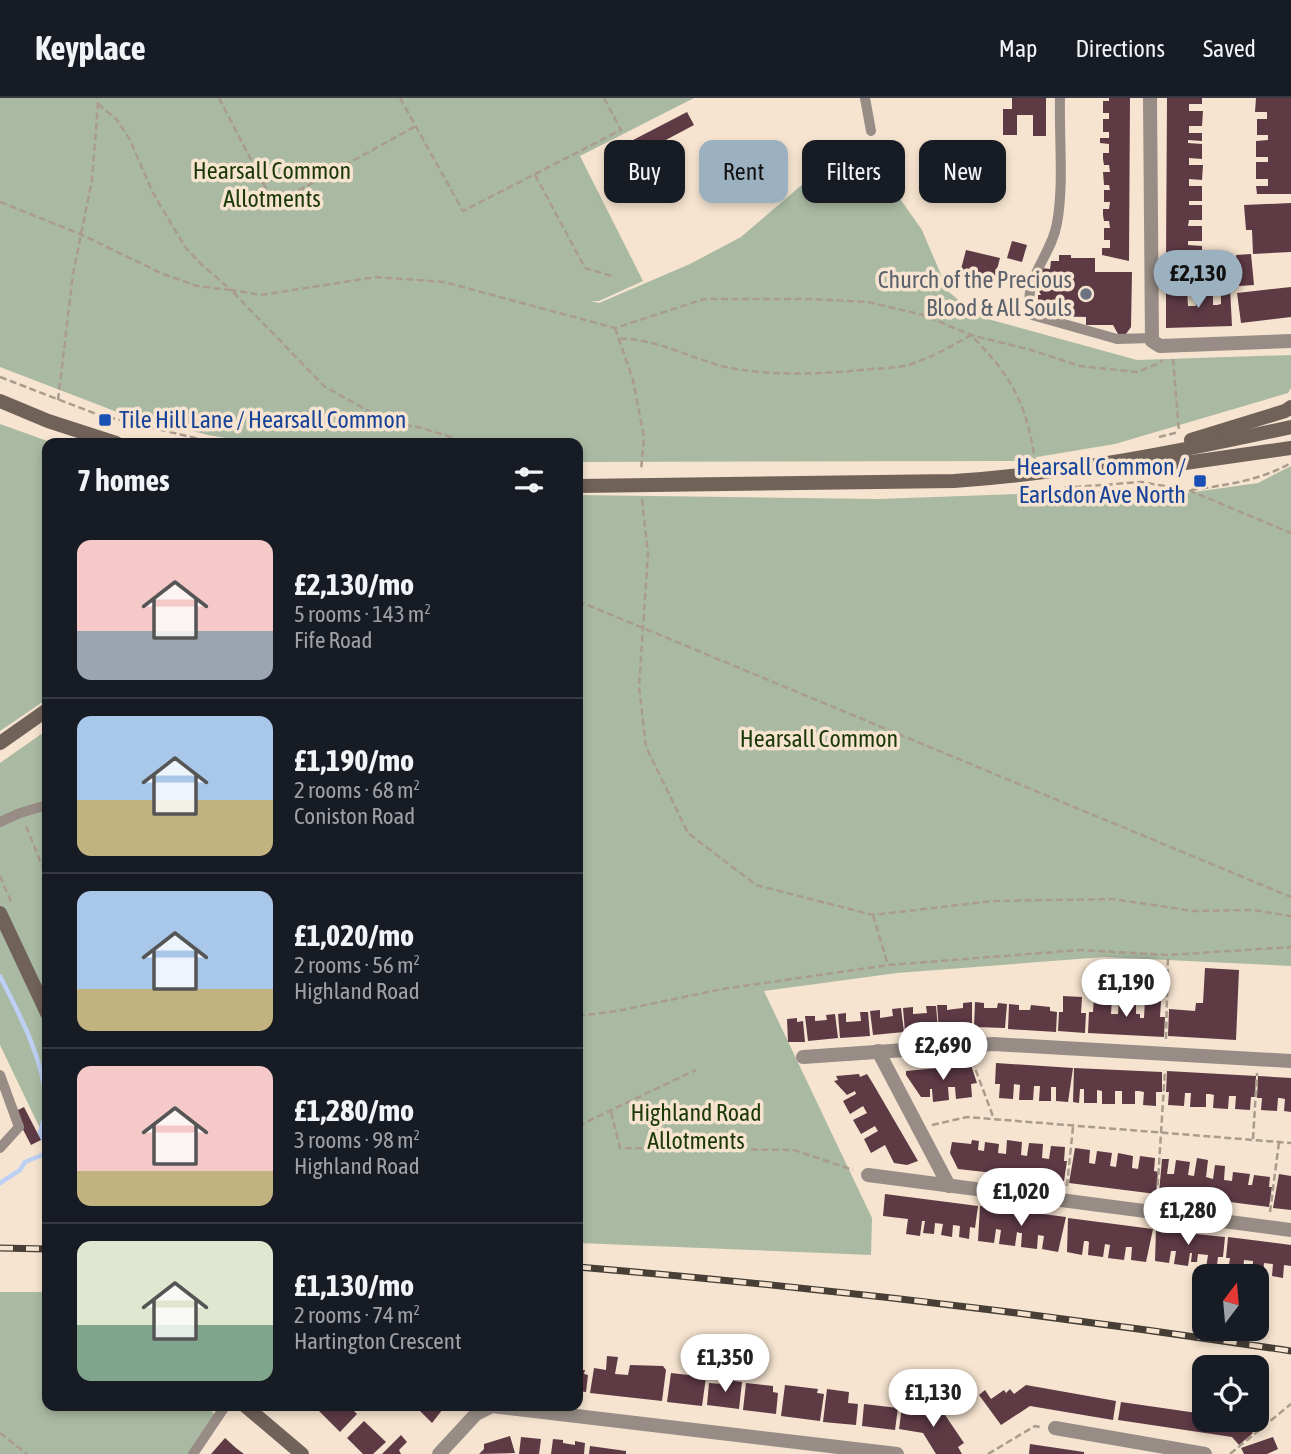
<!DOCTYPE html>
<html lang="en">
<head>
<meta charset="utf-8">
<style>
  :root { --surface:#171b24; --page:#20242c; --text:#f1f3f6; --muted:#9ea1a6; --line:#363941; --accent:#9bb1c0 }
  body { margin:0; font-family:"Asap Condensed",sans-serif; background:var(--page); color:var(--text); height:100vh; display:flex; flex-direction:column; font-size:26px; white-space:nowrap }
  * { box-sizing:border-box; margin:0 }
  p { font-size:23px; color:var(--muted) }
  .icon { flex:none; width:38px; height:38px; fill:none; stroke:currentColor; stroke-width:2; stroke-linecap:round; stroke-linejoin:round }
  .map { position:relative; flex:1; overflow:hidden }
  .drawer { position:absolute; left:42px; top:340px; width:541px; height:973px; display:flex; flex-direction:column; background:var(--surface); border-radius:14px; box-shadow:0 4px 10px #0003 }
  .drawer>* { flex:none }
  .top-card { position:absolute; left:604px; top:42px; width:581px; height:63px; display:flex; gap:14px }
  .needle { width:46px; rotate:16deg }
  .fabs { position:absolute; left:1192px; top:1166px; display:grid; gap:14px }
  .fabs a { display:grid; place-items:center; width:77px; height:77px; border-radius:14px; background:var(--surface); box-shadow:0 4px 10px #0003; font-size:35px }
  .price { position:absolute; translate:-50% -60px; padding:0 16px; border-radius:24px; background:#fff; color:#222; font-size:23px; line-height:46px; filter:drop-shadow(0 2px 4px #0008) }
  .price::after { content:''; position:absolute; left:50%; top:42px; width:21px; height:16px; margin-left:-10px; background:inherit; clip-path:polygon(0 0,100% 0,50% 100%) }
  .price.on { background:var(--accent); color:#111 }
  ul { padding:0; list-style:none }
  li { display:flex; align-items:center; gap:21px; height:175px; padding:0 35px }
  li+li { border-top:2px solid var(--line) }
  li span { display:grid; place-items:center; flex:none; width:196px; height:140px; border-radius:14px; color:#555 }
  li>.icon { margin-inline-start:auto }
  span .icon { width:84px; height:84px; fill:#fffc; stroke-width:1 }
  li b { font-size:30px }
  h2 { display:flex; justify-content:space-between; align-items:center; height:84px; padding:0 35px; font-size:30px }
  .pill { padding:0 24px; border-radius:14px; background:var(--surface); box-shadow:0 4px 10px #0003; font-size:24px; line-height:63px }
  .pill.on { background:var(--accent); color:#111 }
  header { display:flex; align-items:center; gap:42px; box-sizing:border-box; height:98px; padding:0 35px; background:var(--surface); border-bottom:2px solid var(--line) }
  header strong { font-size:33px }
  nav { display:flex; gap:38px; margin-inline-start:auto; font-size:24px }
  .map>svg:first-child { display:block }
  .green { fill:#aabaa2 }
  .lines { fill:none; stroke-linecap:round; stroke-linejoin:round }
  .stream { stroke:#bcd0f4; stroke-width:4.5 }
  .building { fill:#5e3a45 }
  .path { stroke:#aa9c8d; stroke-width:2.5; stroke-dasharray:7 3.5; stroke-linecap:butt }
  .lane { stroke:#978d86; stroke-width:10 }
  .street { stroke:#978d86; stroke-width:14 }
  .secondary { stroke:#706259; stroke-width:14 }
  .rail-casing { stroke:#473f36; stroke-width:7 }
  .rail { stroke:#f6e4d0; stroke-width:4.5; stroke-dasharray:13; stroke-linecap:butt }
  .worship-dot { fill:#6b7280; stroke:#f6e4d0; stroke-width:2.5 }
  .transit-dot { fill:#1a4fb4; stroke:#f6e4d0; stroke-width:2.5 }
  .labels { text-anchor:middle; stroke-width:7; stroke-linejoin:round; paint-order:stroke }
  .park-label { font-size:24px; fill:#1b3906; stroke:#f6e4d0 }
  .worship-label { font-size:24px; fill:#5b616d; stroke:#f6e4d0; text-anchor:end }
  .transit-label { font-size:24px; fill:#164399; stroke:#f6e4d0; text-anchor:start }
</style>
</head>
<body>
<header>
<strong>Keyplace</strong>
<nav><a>Map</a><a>Directions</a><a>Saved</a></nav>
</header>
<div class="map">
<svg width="1291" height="1356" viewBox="0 0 1291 1356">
  <rect width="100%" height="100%" fill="#f6e4d0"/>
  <g class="green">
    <polygon points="0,0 694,0 580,58 643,183 599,203 591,203 599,205 690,166 741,139 804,85 867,54 922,132 948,193 977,218 1137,262 1291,257 1291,290 1288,295 1115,346 1013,363 578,364 578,345 255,345 208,337 117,314 0,269"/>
    <polygon points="0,326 53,345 47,345 47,601 0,633"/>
    <polygon points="1291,368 1291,868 1104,859 897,875 764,893 872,1120 871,1157 578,1145 578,397 878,401 1126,392 1187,395 1258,385"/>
    <polygon points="47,632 47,1045 0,947 0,665"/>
    <polygon points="0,1194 47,1194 47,1307 204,1307 220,1321 197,1356 0,1356"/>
  </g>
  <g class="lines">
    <g class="stream">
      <path d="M0,878C21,919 43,961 47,1007"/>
      <polyline points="47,1012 39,1037 47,1046"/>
      <polyline points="0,1085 20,1072 25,1064 47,1055"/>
    </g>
  </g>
  <g class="building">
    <polygon points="1012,0 1046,0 1046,38 1033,38 1033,17 1017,17 1017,37 1003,37 1003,11 1012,11"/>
    <polygon points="1109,0 1130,0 1129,163 1102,157 1102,150 1110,150 1110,142 1104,142 1104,130 1110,130 1109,123 1104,123 1103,117 1103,111 1109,111 1110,104 1104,104 1104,92 1110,92 1109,87 1104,87 1103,74 1110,74 1109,67 1104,67 1103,61 1103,55 1109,55 1109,46 1100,45 1100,40 1109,40 1109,34 1103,34 1103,21 1109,21 1109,15 1103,15 1103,3 1109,3"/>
    <polygon points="1167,0 1202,0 1202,6 1189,6 1189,13 1203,13 1202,28 1189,28 1189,35 1202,35 1202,43 1188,42 1188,45 1202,46 1202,61 1189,60 1189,67 1203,67 1202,82 1189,81 1189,88 1202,88 1202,103 1189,103 1189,107 1202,107 1202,122 1189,122 1188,128 1202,128 1202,143 1188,143 1188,147 1202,148 1202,163 1166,164"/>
    <polygon points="1256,0 1291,0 1291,96 1257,96 1256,88 1268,88 1268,81 1256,81 1256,64 1268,64 1268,59 1256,59 1256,43 1268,42 1268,37 1257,37 1257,21 1267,21 1267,14 1255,14"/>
    <polygon points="687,14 694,27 617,68 610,54"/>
    <polygon points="1291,105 1291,154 1253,156 1252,132 1246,132 1244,107"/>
    <polygon points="1012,143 1027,147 1022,164 1007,160"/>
    <polygon points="966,152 1000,160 994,183 960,175"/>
    <polygon points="1251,156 1254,187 1239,188 1236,157"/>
    <polygon points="1059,157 1071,157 1071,160 1095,160 1095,174 1132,174 1131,229 1126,236 1118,236 1113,227 1086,227 1086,219 1048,218 1048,212 1038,212 1038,197 1041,197 1037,189 1041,170 1050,171 1051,163 1059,163"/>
    <polygon points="1166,169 1187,170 1187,179 1166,179"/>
    <polygon points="1291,189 1291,219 1241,225 1237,195"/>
    <polygon points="1221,190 1230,190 1232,228 1166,230 1166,193 1187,192 1188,208 1196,208 1195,192 1213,192 1213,207 1217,207 1221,206"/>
    <polygon points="1205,870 1239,872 1236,942 1168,938 1169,911 1195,913 1196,905 1203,905"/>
    <polygon points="1063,898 1082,899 1081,915 1086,915 1085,935 1058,933 1059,914 1063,914"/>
    <polygon points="1094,899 1112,900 1111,916 1118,916 1119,900 1136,902 1136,916 1140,916 1140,920 1144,920 1145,902 1161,903 1160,919 1165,919 1164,939 1088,935 1089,914 1093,914"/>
    <polygon points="972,904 972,929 939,932 937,907 947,907 947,912 954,911 963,910 963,905"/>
    <polygon points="975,904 984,905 984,910 997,910 998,905 1007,906 1005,930 974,929"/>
    <polygon points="1009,906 1019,907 1019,912 1030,912 1031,907 1050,909 1050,913 1057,914 1056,934 1008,931"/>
    <polygon points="926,908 936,908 938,931 905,934 903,910 913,909 913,916 927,915"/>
    <polygon points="901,910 904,934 873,937 870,913 880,912 880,920 893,918 892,911"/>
    <polygon points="860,914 868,914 870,938 840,940 838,916 846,915 846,924 861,923"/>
    <polygon points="835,916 838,940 808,943 805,918 815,918 815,923 827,922 826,917"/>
    <polygon points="797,920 797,924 803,923 805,944 788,944 787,921"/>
    <polygon points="996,965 1073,970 1068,1004 1056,1003 1056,989 1051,989 1051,1003 1039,1003 1040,988 1034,988 1033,1002 1019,1002 1020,987 1014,986 1013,1001 999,1000 1000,986 995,986"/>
    <polygon points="971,967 977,985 971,986 972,999 956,1001 955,989 948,989 949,1002 933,1004 932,991 930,991 930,999 921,999 906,977 906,973"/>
    <polygon points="1074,970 1162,974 1162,994 1156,994 1156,1008 1143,1007 1144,994 1139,993 1135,993 1135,1006 1122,1006 1122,993 1115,993 1115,1006 1102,1006 1102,993 1097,992 1097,1005 1084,1005 1084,991 1080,991 1079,1005 1073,1004"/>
    <polygon points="1167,973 1256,978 1255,999 1251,999 1250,1012 1235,1011 1236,998 1229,998 1228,1011 1213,1010 1214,997 1210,996 1206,996 1206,1009 1190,1009 1191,995 1185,995 1184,1008 1168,1007 1169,994 1166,994"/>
    <polygon points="859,976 860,979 867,976 872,984 918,1063 907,1067 894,1065 885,1047 871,1055 864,1041 878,1033 876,1030 875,1028 861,1036 853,1022 867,1015 863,1008 850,1016 843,1003 856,996 855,993 847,997 834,983 838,982 836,978"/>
    <polygon points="1258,978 1291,980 1291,1014 1284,1013 1285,1001 1280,1000 1278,1000 1277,1013 1261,1012 1262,1000 1257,1000"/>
    <polygon points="24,1009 41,1042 31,1047 14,1014"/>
    <polygon points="972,1042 979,1043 978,1052 984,1053 985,1044 999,1046 998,1055 1006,1056 1007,1042 1022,1044 1021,1057 1027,1058 1029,1045 1043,1046 1042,1060 1049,1061 1051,1048 1065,1049 1064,1063 1067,1063 1064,1083 958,1071 950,1055 952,1044 971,1046"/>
    <polygon points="1075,1050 1090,1052 1089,1065 1095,1066 1097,1053 1112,1055 1110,1068 1116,1069 1118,1055 1133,1058 1132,1070 1138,1071 1140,1058 1155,1060 1154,1073 1158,1074 1156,1096 1069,1085"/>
    <polygon points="1197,1060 1208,1062 1206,1079 1213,1081 1215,1067 1225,1068 1224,1082 1232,1083 1233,1074 1250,1076 1248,1087 1252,1087 1254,1077 1270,1079 1269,1089 1272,1089 1269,1109 1159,1095 1162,1061 1169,1061 1167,1076 1174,1076 1176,1062 1190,1064 1188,1077 1194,1078"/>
    <polygon points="1279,1076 1291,1078 1291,1112 1273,1110"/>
    <polygon points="885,1096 978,1108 975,1130 970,1129 969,1141 959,1139 960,1128 953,1127 952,1139 941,1137 943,1126 935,1125 934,1136 923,1135 925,1123 922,1123 920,1138 906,1136 908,1121 883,1118"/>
    <polygon points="980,1108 1066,1119 1058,1154 1042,1151 1044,1138 1038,1137 1037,1151 1021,1149 1022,1135 1020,1135 1017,1134 1015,1148 999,1146 1001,1132 996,1131 994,1145 978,1143"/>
    <polygon points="1068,1120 1153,1131 1146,1164 1131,1162 1132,1149 1126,1149 1124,1162 1108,1160 1110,1147 1105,1146 1103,1159 1088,1157 1089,1144 1087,1143 1084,1143 1082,1157 1067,1154"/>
    <polygon points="1156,1132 1225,1139 1223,1159 1218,1159 1217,1167 1212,1166 1211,1171 1206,1170 1208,1157 1198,1156 1197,1164 1191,1164 1192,1155 1190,1155 1188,1168 1174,1166 1176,1153 1171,1153 1169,1165 1155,1163"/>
    <polygon points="1228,1139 1291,1147 1291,1168 1284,1167 1283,1180 1272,1178 1273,1166 1264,1165 1263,1178 1252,1176 1253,1163 1244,1162 1243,1174 1228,1173 1230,1160 1226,1160"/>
    <polygon points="607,1258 618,1259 615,1276 628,1277 630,1267 663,1268 666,1272 662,1303 590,1295 594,1270 606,1272"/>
    <polygon points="578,1272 585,1272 584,1276 588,1277 586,1294 578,1293"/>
    <polygon points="671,1275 706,1279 702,1308 667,1304"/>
    <polygon points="723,1278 734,1280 734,1283 742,1284 739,1311 707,1307 709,1285 722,1286"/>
    <polygon points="746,1285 773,1288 773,1294 778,1295 776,1316 743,1312"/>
    <polygon points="785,1287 818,1291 817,1295 824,1296 820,1323 781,1318"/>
    <polygon points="1026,1287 1116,1303 1113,1322 1030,1308 1001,1327 979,1297 985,1292 991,1301 1004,1292 1006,1295 1010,1291 1014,1296"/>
    <polygon points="827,1291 849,1294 848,1305 858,1306 856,1327 823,1324"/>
    <polygon points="1121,1304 1204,1316 1204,1321 1241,1322 1253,1335 1239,1347 1232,1339 1118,1322"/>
    <polygon points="864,1306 898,1310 895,1332 862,1328"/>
    <polygon points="325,1307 348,1307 357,1316 340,1334 319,1313"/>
    <polygon points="414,1307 446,1307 432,1325"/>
    <polygon points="930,1308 941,1311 964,1345 958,1349 962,1356 936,1356 923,1335 899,1331 902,1309 928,1313"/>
    <polygon points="364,1323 386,1344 373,1356 363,1356 347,1340"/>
    <polygon points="401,1337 407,1344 399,1352 401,1356 382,1356"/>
    <polygon points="510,1338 515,1355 479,1356 484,1351 484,1346"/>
    <polygon points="521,1339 541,1341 539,1356 519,1356"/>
    <polygon points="1273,1339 1278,1351 1267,1356 1244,1356 1241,1350"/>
    <polygon points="225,1340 236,1350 244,1356 211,1356"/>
    <polygon points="553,1341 563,1342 563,1345 575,1347 575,1343 585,1345 584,1356 551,1356"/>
    <polygon points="1030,1346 1084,1354 1084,1356 1029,1356"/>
    <polygon points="590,1348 626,1353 626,1356 589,1356"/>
  </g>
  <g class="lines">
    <g class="path">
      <polyline points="219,0 274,106 416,28"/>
      <polyline points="400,0 463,113 621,32 604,0"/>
      <polyline points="98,6 117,22 129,40 153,95 185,149 201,166 231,192 261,197 376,179 444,184 615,230 704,201 810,201 868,204 923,217 971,237 1031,252 1080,268 1137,274 1160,265 1162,262"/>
      <polyline points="535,77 585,170 615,179"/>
      <polyline points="0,104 80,136 161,175 197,188 231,192 324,288 388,324 418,329 454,340 459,345"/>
      <polyline points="615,230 633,282 644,339 641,373"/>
      <path d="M620,241C651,239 691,260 722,268C766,279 827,276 872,271C884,270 897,270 909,267C931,259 951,249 971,237C1012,279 1026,304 1035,362"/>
      <polyline points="1173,261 1179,334"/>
      <polyline points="0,279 99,317 216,345"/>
      <polyline points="58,302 73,176 92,82 98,6 96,0"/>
      <polyline points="1159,339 1179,334"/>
      <path d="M1191,392C1225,387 1258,383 1289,366"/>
      <polyline points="1022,393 1141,384 1188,392 1291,435"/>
      <polyline points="642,401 648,456 639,589 646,649 688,735 756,787 873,817 993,803 1113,801 1193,813 1253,812 1291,818"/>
      <polyline points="578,503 1291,799"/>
      <polyline points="26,728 47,780"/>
      <polyline points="0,778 11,804"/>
      <polyline points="873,817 888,867"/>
      <polyline points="578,918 617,913 722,891 888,867 1080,852 1168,857 1291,849"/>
      <polyline points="1166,941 1168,857"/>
      <polyline points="972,962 994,1021"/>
      <polyline points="611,1014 620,1050 794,1052 853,1072"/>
      <polyline points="932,1027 967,1019 1291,1045"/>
      <polyline points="578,1028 696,972"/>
      <polyline points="1253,1041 1257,975"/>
      <polyline points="1067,1088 1073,1029"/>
      <polyline points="1157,1098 1165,972"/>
      <polyline points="1270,1114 1279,1044"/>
      <polyline points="0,1335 27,1356"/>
      <polyline points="988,1356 1035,1328 1040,1329"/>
      <polyline points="1230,1356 1291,1306"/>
    </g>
    <g class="lane">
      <polyline points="865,0 871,33"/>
      <path d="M1060,0C1059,39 1064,88 1057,125C1052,158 1020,183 1032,217L1117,241L1152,240"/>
      <polyline points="0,724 20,715 47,707"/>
      <polyline points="0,977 19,1029 0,1050"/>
      <polyline points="193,1356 226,1307"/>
    </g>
    <g class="street">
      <polyline points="1150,0 1152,243 1160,248 1291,243"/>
      <polyline points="878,953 949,1088"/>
      <polyline points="803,959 993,946 1291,963"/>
      <polyline points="868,1077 1291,1132"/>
      <polyline points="1055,1330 1205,1356"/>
      <polyline points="439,1356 476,1316 492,1308 897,1356"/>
    </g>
    <g class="secondary">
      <polyline points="0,303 48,323 116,345"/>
      <polyline points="1191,342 1285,313 1291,309"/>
      <polyline points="1156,363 1185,365 1291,350"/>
      <path d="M578,388L954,383C1070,375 1177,354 1291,329"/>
      <polyline points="0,645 47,612"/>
      <polyline points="0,815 47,915"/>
      <polyline points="244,1307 302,1356"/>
    </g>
    <g class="rail-casing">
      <g id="rail">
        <polyline points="0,1150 47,1151"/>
        <path d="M578,1169C816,1189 1054,1217 1291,1253"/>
      </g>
    </g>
    <use href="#rail" class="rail"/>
  </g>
  <circle class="worship-dot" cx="1086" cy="196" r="7"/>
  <g class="transit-dot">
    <rect x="98" y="315" width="14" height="14" rx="3.5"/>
    <rect x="1193" y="376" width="14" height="14" rx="3.5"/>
  </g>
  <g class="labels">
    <g class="park-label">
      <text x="272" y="81">Hearsall Common<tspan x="272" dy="28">Allotments</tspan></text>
      <text x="819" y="649">Hearsall Common</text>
      <text x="696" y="1023">Highland Road<tspan x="696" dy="28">Allotments</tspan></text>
    </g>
    <g class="worship-label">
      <text x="1072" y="190">Church of the Precious<tspan x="1072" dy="28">Blood &amp; All Souls</tspan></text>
    </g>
    <g class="transit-label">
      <text x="119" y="330">Tile Hill Lane / Hearsall Common</text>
      <text x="1186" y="377" text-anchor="end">Hearsall Common /<tspan x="1186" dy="28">Earlsdon Ave North</tspan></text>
    </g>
  </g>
</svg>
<div class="fabs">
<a><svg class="needle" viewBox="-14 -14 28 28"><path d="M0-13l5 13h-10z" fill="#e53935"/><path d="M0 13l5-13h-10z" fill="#9ea1a6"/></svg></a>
<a><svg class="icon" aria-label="locate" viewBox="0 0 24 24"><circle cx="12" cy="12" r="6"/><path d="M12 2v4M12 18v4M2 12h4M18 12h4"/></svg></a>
</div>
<b class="price on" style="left:1198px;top:212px">£2,130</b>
<b class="price" style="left:1126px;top:921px">£1,190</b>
<b class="price" style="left:943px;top:984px">£2,690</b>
<b class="price" style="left:1021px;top:1130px">£1,020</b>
<b class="price" style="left:1188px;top:1149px">£1,280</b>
<b class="price" style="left:725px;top:1296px">£1,350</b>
<b class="price" style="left:933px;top:1331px">£1,130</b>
<div class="top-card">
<a class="pill">Buy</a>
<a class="pill on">Rent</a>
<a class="pill">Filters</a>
<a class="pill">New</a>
</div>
<section class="drawer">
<h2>7 homes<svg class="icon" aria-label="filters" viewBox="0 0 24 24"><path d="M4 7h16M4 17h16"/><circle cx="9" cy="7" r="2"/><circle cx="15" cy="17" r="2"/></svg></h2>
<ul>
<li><span style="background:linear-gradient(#f6c9c9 65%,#9aa5b1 0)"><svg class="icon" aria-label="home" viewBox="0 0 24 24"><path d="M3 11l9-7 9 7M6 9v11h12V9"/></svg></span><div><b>£2,130/mo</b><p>5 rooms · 143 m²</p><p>Fife Road</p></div></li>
<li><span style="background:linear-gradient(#a9c7e8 60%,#c2b280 0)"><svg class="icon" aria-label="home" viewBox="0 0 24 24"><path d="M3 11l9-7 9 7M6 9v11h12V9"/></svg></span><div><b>£1,190/mo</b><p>2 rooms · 68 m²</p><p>Coniston Road</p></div></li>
<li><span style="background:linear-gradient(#a9c7e8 70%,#c2b280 0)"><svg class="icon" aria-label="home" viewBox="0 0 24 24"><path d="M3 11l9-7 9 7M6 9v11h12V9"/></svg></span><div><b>£1,020/mo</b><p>2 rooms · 56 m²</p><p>Highland Road</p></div></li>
<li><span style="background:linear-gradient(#f6c9c9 75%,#c2b280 0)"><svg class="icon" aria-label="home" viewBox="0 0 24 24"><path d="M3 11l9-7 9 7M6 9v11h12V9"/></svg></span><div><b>£1,280/mo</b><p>3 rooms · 98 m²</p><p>Highland Road</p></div></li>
<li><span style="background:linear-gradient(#dfe7d0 60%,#7fa58c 0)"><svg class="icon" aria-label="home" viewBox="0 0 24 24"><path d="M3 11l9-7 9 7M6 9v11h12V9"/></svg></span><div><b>£1,130/mo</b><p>2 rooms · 74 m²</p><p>Hartington Crescent</p></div></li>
</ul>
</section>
</div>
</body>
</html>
